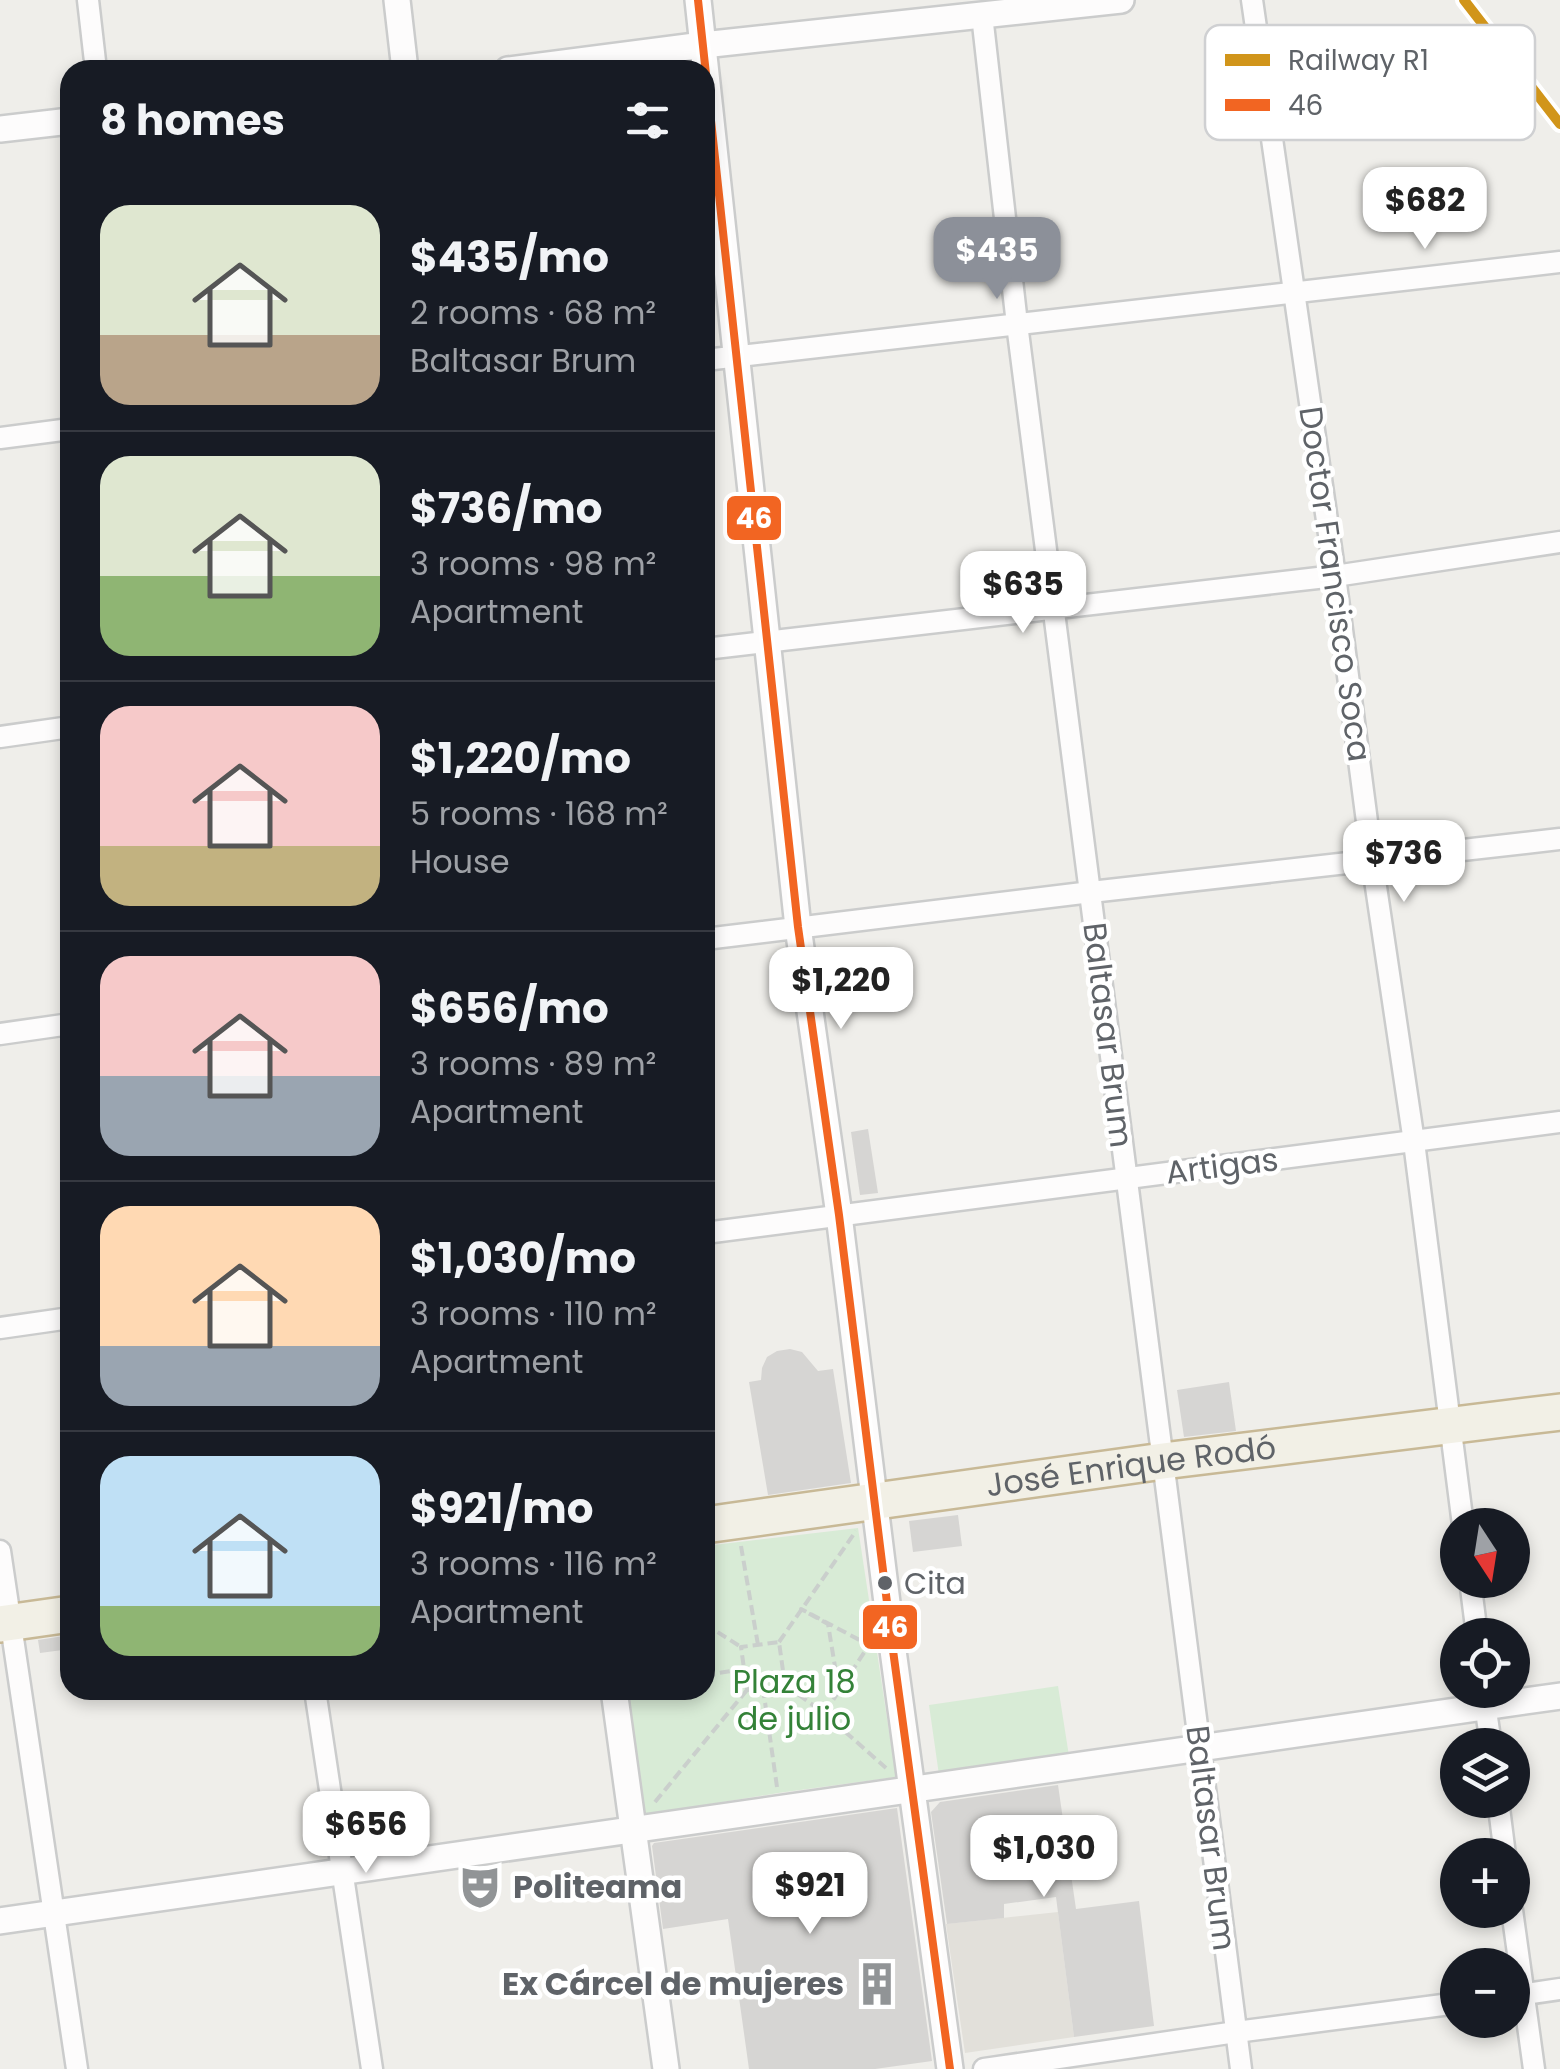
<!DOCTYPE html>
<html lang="en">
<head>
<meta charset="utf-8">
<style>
  :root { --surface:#171b24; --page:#242831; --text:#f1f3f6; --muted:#9ea1a6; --line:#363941; --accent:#8c9099 }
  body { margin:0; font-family:Poppins,sans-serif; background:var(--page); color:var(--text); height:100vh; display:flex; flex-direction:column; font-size:38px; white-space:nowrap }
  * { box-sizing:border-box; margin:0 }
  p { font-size:32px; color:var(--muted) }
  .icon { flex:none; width:55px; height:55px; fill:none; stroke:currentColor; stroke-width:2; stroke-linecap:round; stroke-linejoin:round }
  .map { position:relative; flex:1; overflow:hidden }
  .sheet { position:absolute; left:60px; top:60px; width:655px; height:1640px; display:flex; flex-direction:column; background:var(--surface); border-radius:30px; box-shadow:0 5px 15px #0003 }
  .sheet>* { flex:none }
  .needle { width:65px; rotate:168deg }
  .tools { position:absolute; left:1440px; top:1508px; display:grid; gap:20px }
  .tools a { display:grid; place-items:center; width:90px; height:90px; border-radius:50%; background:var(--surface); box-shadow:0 5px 15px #0003; font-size:50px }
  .price { position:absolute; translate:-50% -85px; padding:0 22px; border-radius:20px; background:#fff; color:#222; font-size:32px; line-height:65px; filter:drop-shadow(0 2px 5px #0008) }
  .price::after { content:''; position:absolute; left:50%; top:60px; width:30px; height:22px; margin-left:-15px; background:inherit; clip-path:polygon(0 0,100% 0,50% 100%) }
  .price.on { background:var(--accent); color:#fff }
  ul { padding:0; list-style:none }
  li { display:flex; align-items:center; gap:30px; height:250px; padding:0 40px }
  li+li { border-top:2px solid var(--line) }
  li span { display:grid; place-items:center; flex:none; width:280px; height:200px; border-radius:30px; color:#555 }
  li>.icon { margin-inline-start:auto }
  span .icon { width:120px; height:120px; fill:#fffc; stroke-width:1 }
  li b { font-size:42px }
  h2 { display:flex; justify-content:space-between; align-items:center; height:120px; padding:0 40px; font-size:42px }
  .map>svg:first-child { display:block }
  .education { fill:#e2e0da }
  .green { fill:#d8ebd6 }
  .building { fill:#d6d5d3 }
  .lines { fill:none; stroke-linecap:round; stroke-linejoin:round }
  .minor-casing { stroke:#cbcccc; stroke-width:25 }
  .tertiary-casing { stroke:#cbcccc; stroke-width:30 }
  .trunk-casing { stroke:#c8b996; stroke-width:40 }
  .path { stroke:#cacfcc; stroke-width:4; stroke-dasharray:10 5; stroke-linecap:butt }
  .minor { stroke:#fdfcfc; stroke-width:20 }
  .tertiary { stroke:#fdfcfc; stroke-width:25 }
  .trunk { stroke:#f2f0e6; stroke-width:35 }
  .bus-1-casing { stroke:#fff; stroke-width:15 }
  .bus-1 { stroke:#f26522; stroke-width:8 }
  .rail-1-casing { stroke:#fff; stroke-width:18 }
  .rail-1 { stroke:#d1951a; stroke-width:10 }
  .bus-dot { fill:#5f6368; stroke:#fff; stroke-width:4 }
  .labels { text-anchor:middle; stroke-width:9; stroke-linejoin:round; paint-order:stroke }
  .bus-label { font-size:30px; fill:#5f6368; stroke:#fff; text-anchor:start }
  .street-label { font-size:32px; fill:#5f6368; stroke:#fff }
  .park-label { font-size:32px; fill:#348238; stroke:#fff }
  .poi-label { font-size:32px; font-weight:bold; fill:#5f6368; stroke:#fff; text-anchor:start }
  .key { fill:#fff; stroke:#cfd0d2; stroke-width:2.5 }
  .key-label { font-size:28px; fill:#5f6368 }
  .line-badge { stroke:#fff; stroke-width:4 }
  .badge-label { font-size:28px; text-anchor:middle; font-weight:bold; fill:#fff }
</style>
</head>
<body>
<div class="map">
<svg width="1560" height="2069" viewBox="0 0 1560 2069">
  <rect width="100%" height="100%" fill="#efeeea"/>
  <polygon class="education" points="1058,1912 1074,2037 965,2053 946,1924"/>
  <g class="green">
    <polygon points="858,1528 896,1777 778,1793 644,1815 625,1690 705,1690 705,1546"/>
    <polygon points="1058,1686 1069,1756 939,1775 929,1705"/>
  </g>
  <g class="building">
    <polygon points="868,1129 878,1193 860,1195 851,1132"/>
    <polygon points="790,1349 802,1352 818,1371 833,1369 851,1483 768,1495 749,1382 761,1380 762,1368 767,1357 777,1351"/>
    <polygon points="1229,1382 1236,1431 1184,1437 1177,1390"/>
    <polygon points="958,1515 962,1546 913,1552 909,1521"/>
    <polygon points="70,1635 70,1649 40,1653 38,1640"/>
    <polygon points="1058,1785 1076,1909 1139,1901 1154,2026 1074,2037 1056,1897 1004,1904 1004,1918 947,1924 931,1812 940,1802"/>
    <polygon points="897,1808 932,2061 875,2069 749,2069 728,1919 663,1929 652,1846 654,1843"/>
  </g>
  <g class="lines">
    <g class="minor-casing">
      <g id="minor">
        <polyline points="88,0 96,70"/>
        <polyline points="1252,0 1335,576 1372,860 1414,1142 1463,1525"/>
        <polyline points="982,15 1017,324 1241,2069"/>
        <polyline points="705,360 1560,262"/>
        <polyline points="0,438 70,429"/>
        <polyline points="705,649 1335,576 1560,542"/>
        <polyline points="0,737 70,727"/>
        <polyline points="705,939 1091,892 1560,839"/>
        <polyline points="0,1034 70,1024"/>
        <polyline points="705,1233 1560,1122"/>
        <polyline points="0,1328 70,1318"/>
        <polyline points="0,1551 77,2069"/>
        <polyline points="1470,1580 1477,1635"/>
        <polyline points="315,1690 372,2069"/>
        <polyline points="1483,1690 1491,1745"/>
        <polyline points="1498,1800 1505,1855"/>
        <polyline points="1512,1910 1534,2069"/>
        <polyline points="1512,1996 1560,1989"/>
        <polyline points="984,2069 1236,2032 1458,2003"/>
      </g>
    </g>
    <g class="tertiary-casing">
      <g id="tertiary">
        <polyline points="397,0 405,70"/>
        <polyline points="698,0 798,927 839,1215 892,1643 950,2069"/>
        <polyline points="508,70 703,45 1121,0"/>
        <polyline points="0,129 70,121"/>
        <polyline points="614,1690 666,2069"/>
        <polyline points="0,1921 1560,1696"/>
      </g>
    </g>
    <g class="trunk-casing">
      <g id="trunk">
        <path id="s1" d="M705,1525L1163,1461L1560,1412"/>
        <polyline points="0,1624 70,1614"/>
      </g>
    </g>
    <g class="path">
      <polyline points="741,1546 758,1645"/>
      <polyline points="705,1624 741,1647"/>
      <polyline points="779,1642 856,1531"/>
      <polyline points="705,1675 744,1669"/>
      <polyline points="785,1685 779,1642 741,1647 747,1690 785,1685 824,1713 886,1768"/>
      <polyline points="763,1688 777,1787"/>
      <polyline points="825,1712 839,1691 828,1624 801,1609 869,1645 839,1691"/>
      <polyline points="655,1802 747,1690"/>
    </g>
    <use href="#minor" class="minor"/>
    <use href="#tertiary" class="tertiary"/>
    <use href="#trunk" class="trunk"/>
    <g class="bus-1-casing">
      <polyline id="bus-1" points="698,0 798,927 839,1215 892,1643 950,2069"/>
    </g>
    <use href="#bus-1" class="bus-1"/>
    <g class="rail-1-casing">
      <polyline id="rail-1" points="1464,0 1560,124"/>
    </g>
    <use href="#rail-1" class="rail-1"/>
  </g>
  <defs>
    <g id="theatre-bare" transform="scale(3.45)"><path d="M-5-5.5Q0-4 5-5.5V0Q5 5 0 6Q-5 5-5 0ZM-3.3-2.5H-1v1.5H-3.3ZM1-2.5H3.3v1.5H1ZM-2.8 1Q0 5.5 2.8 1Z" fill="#919496" stroke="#fff" stroke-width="2.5" paint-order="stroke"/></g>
    <g id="building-bare" transform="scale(3.45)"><path d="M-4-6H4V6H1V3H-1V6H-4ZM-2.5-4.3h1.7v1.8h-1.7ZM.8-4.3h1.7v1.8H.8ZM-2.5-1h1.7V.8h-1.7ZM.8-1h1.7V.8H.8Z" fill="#919496" stroke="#fff" stroke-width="2.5" paint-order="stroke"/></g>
  </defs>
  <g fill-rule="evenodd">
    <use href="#theatre-bare" x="480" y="1887"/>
    <use href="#building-bare" x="877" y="1984"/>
  </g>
  <circle class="bus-dot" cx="885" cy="1583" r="9"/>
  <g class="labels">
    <g class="bus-label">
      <text x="904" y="1594">Cita</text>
    </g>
    <g class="street-label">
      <text transform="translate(1335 584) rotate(82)" y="11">Doctor Francisco Soca</text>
      <text transform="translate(1108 1035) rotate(83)" y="11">Baltasar Brum</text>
      <text transform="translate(1222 1166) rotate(-7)" y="11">Artigas</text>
      <text dy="11" stroke="none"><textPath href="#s1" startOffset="430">José Enrique Rodó</textPath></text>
      <text transform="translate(1211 1838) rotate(83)" y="11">Baltasar Brum</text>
    </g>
    <g class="park-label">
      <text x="794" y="1693">Plaza 18<tspan x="794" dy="37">de julio</tspan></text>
    </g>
    <g class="poi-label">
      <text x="513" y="1898">Politeama</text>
      <text x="844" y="1995" text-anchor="end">Ex Cárcel de mujeres</text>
    </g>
  </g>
  <rect x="1205" y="25" width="330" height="115" rx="15" class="key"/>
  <rect x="1225" y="54" width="45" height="12" fill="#d1951a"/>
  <rect x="1225" y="99" width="45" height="12" fill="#f26522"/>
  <g class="key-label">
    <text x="1288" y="70">Railway R1</text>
    <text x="1288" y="115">46</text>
  </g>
  <g class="line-badge">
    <rect x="725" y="494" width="58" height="48" rx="10" fill="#f26522"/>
    <rect x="861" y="1603" width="58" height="48" rx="10" fill="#f26522"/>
  </g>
  <g class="badge-label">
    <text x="754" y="528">46</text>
    <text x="890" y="1637">46</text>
  </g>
</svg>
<div class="tools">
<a><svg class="needle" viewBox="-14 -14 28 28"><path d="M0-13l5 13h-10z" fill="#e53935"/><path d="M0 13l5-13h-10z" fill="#9ea1a6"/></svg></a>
<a><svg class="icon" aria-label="locate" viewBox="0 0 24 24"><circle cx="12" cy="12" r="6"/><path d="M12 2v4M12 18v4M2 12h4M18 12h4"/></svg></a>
<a><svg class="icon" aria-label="layers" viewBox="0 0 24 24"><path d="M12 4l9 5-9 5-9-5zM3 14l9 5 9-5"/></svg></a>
<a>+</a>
<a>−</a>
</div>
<b class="price" style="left:1425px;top:252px">$682</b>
<b class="price on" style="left:997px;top:302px">$435</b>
<b class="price" style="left:1023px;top:636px">$635</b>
<b class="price" style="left:1404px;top:905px">$736</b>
<b class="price" style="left:841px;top:1032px">$1,220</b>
<b class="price" style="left:366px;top:1876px">$656</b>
<b class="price" style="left:1044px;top:1900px">$1,030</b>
<b class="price" style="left:810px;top:1937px">$921</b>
<section class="sheet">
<h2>8 homes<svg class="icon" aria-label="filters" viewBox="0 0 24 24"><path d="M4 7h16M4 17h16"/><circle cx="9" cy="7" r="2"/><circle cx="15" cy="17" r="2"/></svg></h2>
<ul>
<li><span style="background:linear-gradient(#dfe7d0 65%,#b9a48a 0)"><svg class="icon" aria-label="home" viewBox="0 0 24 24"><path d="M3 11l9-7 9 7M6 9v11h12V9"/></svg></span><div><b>$435/mo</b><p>2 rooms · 68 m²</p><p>Baltasar Brum</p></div></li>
<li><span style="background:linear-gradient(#dfe7d0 60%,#8fb573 0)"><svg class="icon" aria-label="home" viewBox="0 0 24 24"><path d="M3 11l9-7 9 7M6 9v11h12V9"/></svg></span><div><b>$736/mo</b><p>3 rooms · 98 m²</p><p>Apartment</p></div></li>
<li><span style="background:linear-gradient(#f6c9c9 70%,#c2b280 0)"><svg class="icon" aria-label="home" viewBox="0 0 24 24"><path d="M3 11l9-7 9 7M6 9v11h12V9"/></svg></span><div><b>$1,220/mo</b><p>5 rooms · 168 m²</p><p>House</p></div></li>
<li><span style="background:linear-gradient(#f6c9c9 60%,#9aa5b1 0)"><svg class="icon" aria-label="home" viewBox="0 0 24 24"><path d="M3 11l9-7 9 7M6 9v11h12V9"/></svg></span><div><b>$656/mo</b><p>3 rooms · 89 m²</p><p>Apartment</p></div></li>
<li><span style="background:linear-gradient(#ffd9b3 70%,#9aa5b1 0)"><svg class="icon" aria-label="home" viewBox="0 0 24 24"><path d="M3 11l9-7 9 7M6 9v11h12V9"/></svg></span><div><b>$1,030/mo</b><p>3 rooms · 110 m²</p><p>Apartment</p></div></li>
<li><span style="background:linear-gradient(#bfe0f5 75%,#8fb573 0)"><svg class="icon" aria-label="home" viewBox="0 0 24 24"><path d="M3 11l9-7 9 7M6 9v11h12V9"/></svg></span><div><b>$921/mo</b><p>3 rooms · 116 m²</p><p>Apartment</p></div></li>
</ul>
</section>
</div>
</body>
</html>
